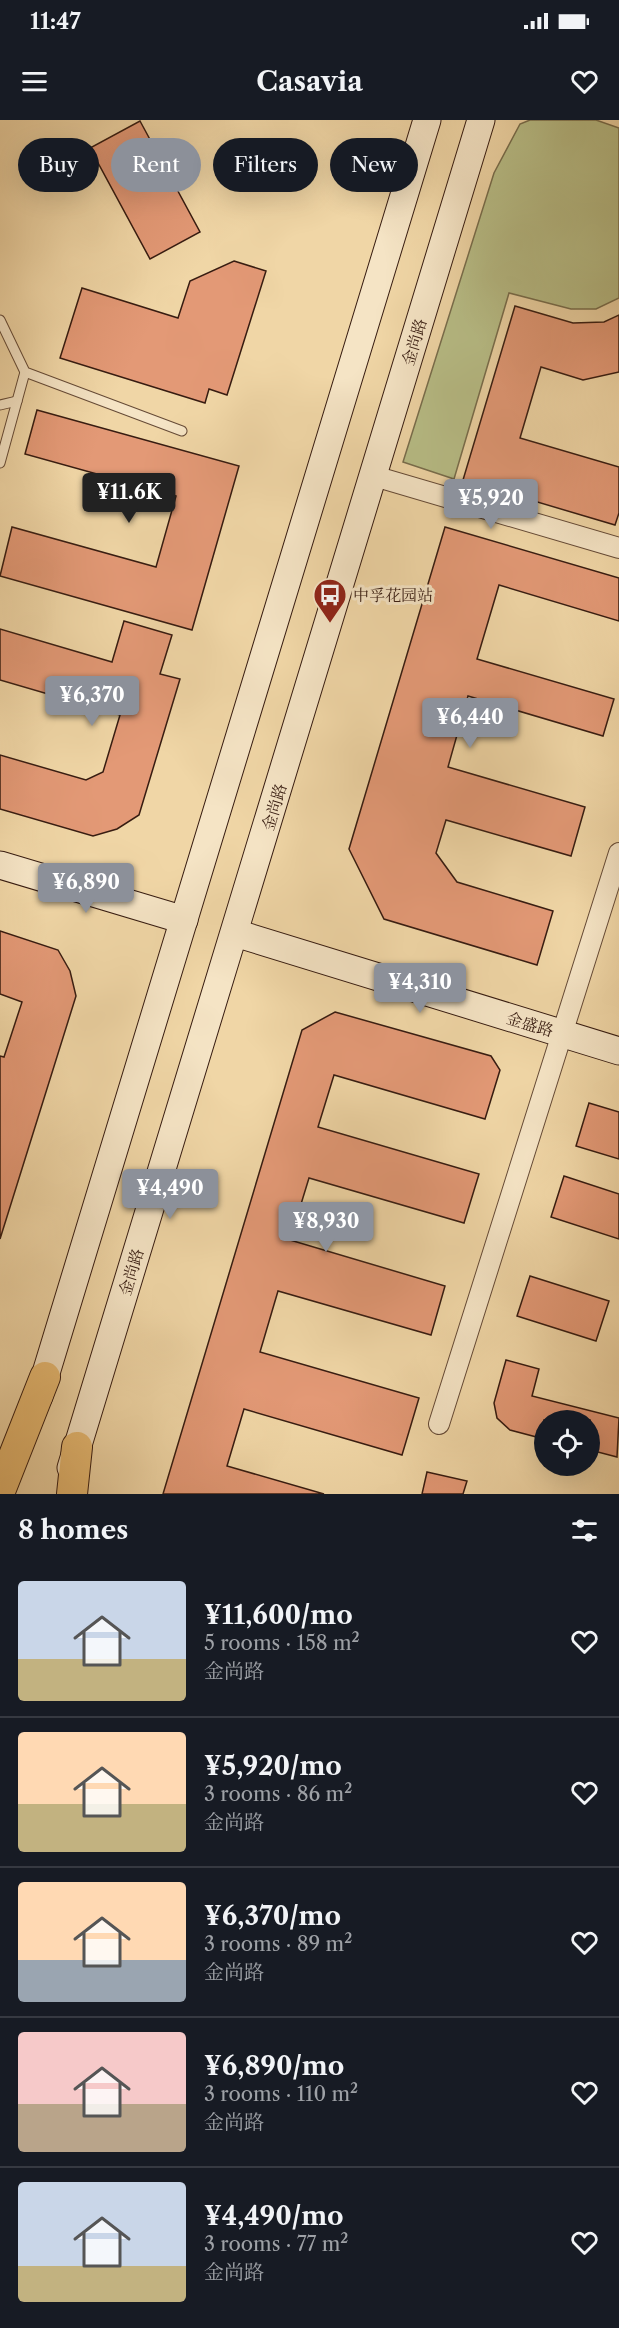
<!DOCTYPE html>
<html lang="en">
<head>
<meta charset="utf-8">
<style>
  :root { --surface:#171b24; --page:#20242c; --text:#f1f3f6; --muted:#9ea1a6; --line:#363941; --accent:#8c9099 }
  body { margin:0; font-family:"Libre Caslon Text","Noto Serif SC",serif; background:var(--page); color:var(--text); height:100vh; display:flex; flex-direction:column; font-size:22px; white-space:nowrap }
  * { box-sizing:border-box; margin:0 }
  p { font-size:20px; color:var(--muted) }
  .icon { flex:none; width:33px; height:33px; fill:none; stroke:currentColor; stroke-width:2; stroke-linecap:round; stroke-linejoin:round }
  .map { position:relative; height:1374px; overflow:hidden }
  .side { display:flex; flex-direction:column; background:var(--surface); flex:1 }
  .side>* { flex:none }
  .hud { position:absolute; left:18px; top:18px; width:584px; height:54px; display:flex; gap:12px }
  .fabs { position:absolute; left:534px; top:1290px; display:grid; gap:12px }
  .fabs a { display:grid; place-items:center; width:66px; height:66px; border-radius:50%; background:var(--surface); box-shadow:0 6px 24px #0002; font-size:30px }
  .price { position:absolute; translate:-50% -51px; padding:0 14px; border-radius:6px; background:var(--accent); color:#fff; font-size:20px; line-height:39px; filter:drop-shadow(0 2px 3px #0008) }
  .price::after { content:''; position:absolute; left:50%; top:36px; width:18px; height:14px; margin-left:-9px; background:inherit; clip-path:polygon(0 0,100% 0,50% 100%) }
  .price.current { background:#222; color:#fff }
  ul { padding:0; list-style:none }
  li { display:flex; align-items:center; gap:18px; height:150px; padding:0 18px }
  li+li { border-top:2px solid var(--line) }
  li span { display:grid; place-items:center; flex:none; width:168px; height:120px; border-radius:6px; color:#555 }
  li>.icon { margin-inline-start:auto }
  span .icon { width:72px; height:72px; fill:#fffc; stroke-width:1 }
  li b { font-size:26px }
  h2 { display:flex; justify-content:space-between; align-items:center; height:72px; padding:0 18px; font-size:26px }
  .tag { padding:0 21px; border-radius:27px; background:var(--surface); box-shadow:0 6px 24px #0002; font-size:21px; line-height:54px }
  .tag.current { background:var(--accent); color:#fff }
  .status { display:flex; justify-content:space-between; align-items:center; height:42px; padding:0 30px; background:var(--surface); direction:ltr }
  .status svg { height:16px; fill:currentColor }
  header { display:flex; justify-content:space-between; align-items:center; height:78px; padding:0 18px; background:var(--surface); font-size:27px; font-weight:700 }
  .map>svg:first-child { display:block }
  .green { fill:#b8be87; stroke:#786d4c; stroke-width:1.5 }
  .building { fill:#e39976; stroke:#371c11; stroke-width:1.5 }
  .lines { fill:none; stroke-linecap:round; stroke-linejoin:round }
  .lane-casing { stroke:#654a36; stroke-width:11 }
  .street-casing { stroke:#654a36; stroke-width:22 }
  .secondary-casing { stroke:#371c11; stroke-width:29 }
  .primary-casing { stroke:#371c11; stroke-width:32 }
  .lane { stroke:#f5e4c5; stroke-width:9 }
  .street { stroke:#f5e4c5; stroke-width:20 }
  .secondary { stroke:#f5e4c5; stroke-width:27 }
  .primary { stroke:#e8bb73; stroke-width:30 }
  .labels { text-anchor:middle; stroke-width:6; stroke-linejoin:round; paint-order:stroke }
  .street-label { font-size:16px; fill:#371c11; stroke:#f5e4c5 }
  .poi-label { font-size:16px; fill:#371c11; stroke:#f5e4c5; text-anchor:start }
</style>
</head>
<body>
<div class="status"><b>11:47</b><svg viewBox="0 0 49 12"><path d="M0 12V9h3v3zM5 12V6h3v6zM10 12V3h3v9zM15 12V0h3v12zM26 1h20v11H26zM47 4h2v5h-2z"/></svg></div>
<header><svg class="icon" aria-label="menu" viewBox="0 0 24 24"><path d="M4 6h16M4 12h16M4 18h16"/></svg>Casavia<svg class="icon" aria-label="heart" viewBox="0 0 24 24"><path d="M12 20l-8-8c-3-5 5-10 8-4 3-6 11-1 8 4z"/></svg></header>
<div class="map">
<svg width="619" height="1374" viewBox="0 0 619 1374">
  <rect width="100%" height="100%" fill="#f0d6a6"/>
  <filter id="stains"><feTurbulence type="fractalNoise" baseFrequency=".00333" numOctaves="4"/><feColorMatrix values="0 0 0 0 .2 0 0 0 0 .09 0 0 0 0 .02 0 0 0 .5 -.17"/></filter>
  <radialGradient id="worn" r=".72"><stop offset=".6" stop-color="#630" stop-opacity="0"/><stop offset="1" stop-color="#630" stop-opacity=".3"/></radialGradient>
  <polygon class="green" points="530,0 596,0 619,8 619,178 596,189 571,189 509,173 454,359 403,342 494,53 520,4"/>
  <g class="building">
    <polygon points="140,1 200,112 150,139 90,28"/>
    <polygon points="234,141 266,151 227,275 209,269 205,283 60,238 82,168 178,198 190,161"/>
    <polygon points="515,186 573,203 604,202 619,195 619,252 583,260 541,247 520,318 619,347 619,393 615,405 463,360"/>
    <polygon points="37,290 239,346 192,510 0,456 12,407 156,447 176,376 25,334"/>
    <polygon points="445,407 619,458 619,501 499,465 477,539 614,579 603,616 468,576 448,647 585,687 571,736 446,700 436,733 457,762 553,791 537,845 384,799 349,729"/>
    <polygon points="124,501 172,515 160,554 180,559 139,695 117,709 93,716 0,689 0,635 86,660 103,652 120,595 0,560 0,509 112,542"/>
    <polygon points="0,811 58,830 70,851 76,876 0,1119 0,936 4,937 22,882 0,874"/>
    <polygon points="335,892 491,936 500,950 485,999 334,955 318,1007 479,1054 464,1103 309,1058 290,1120 445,1166 431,1215 278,1171 260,1232 419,1278 402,1335 244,1289 227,1346 324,1374 163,1374 302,910"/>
    <polygon points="589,983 619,992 619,1039 576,1026"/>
    <polygon points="564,1056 619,1074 619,1119 551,1097"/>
    <polygon points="530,1156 609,1181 596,1221 517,1196"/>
    <polygon points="506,1240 539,1249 532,1276 619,1298 617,1337 590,1330 590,1300 544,1300 544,1319 510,1310 497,1298 494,1283"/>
    <polygon points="427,1352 467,1361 463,1374 422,1374"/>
  </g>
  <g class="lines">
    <g class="lane-casing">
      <g id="lane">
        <polyline points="0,200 25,252 182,311"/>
        <polyline points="0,285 17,281"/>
        <polyline points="0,343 25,252"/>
      </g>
    </g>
    <g class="street-casing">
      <g id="street">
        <polyline points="374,356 619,428"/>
        <polyline points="439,1304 619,733"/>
      </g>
    </g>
    <g class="secondary-casing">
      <g id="secondary">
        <polyline points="0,745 184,800"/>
        <polyline points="235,813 619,931"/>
        <polyline points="39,1276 427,0"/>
        <polyline points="71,1348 481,0"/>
      </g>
    </g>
    <g class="primary-casing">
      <g id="primary">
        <polyline points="0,1371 45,1257"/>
        <polyline points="72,1374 77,1327"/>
      </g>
    </g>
    <use href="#lane" class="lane"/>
    <use href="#street" class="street"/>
    <use href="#secondary" class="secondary"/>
    <use href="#primary" class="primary"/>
  </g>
  <defs>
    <g id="bus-pin" transform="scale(1.725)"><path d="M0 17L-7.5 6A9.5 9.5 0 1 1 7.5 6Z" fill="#8f2418" stroke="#f5e4c5"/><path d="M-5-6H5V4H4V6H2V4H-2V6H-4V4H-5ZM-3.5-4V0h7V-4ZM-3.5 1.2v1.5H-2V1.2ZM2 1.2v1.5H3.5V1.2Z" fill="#fff"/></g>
  </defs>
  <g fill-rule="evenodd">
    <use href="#bus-pin" x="330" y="475"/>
  </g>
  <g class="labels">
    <g class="street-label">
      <text transform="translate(414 222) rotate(-73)" y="6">金尚路</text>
      <text transform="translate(274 687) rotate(-73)" y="6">金尚路</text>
      <text transform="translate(530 904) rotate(17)" y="6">金盛路</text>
      <text transform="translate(131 1152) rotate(-73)" y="6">金尚路</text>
    </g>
    <g class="poi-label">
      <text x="353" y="481">中孚花园站</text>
    </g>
  </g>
  <rect width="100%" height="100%" filter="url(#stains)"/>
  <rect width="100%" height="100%" fill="url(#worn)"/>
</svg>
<div class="fabs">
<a><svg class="icon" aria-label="locate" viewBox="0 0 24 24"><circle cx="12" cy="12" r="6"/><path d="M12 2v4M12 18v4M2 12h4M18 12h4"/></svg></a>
</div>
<b class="price current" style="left:129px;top:404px">¥11.6K</b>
<b class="price" style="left:491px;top:410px">¥5,920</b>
<b class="price" style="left:92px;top:607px">¥6,370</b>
<b class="price" style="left:470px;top:629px">¥6,440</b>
<b class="price" style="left:86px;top:794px">¥6,890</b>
<b class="price" style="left:420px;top:894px">¥4,310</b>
<b class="price" style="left:170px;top:1100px">¥4,490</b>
<b class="price" style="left:326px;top:1133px">¥8,930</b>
<div class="hud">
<a class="tag">Buy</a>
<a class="tag current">Rent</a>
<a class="tag">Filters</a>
<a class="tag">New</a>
</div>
</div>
<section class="side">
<h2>8 homes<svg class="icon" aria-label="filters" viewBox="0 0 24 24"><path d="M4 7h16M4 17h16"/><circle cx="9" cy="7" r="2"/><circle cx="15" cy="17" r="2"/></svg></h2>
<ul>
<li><span style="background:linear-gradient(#c9d6e8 65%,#c2b280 0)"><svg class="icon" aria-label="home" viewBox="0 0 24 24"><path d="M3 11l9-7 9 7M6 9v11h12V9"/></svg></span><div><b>¥11,600/mo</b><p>5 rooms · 158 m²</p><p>金尚路</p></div><svg class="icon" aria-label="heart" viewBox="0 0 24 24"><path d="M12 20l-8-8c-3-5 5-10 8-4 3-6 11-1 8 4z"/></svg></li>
<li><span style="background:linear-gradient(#ffd9b3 60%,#c2b280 0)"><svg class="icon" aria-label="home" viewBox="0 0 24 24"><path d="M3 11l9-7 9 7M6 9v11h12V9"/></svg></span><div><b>¥5,920/mo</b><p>3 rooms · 86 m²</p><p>金尚路</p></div><svg class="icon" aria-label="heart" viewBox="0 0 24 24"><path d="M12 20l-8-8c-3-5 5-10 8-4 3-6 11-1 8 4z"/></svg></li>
<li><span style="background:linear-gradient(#ffd9b3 65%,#9aa5b1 0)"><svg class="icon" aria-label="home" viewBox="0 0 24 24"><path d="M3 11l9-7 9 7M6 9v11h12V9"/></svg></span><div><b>¥6,370/mo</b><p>3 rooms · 89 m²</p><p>金尚路</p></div><svg class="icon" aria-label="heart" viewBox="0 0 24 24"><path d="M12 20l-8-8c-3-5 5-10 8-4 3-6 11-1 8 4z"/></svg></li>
<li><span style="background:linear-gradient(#f6c9c9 60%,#b9a48a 0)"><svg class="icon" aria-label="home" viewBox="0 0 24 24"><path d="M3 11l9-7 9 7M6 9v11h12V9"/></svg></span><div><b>¥6,890/mo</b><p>3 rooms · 110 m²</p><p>金尚路</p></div><svg class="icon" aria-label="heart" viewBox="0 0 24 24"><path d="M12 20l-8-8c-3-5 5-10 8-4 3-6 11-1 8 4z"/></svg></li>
<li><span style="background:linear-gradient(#c9d6e8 70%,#c2b280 0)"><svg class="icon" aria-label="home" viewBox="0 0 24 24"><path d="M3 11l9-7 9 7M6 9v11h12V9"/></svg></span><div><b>¥4,490/mo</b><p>3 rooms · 77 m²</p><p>金尚路</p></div><svg class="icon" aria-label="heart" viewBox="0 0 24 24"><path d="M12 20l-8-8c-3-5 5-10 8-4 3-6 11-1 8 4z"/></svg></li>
</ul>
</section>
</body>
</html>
